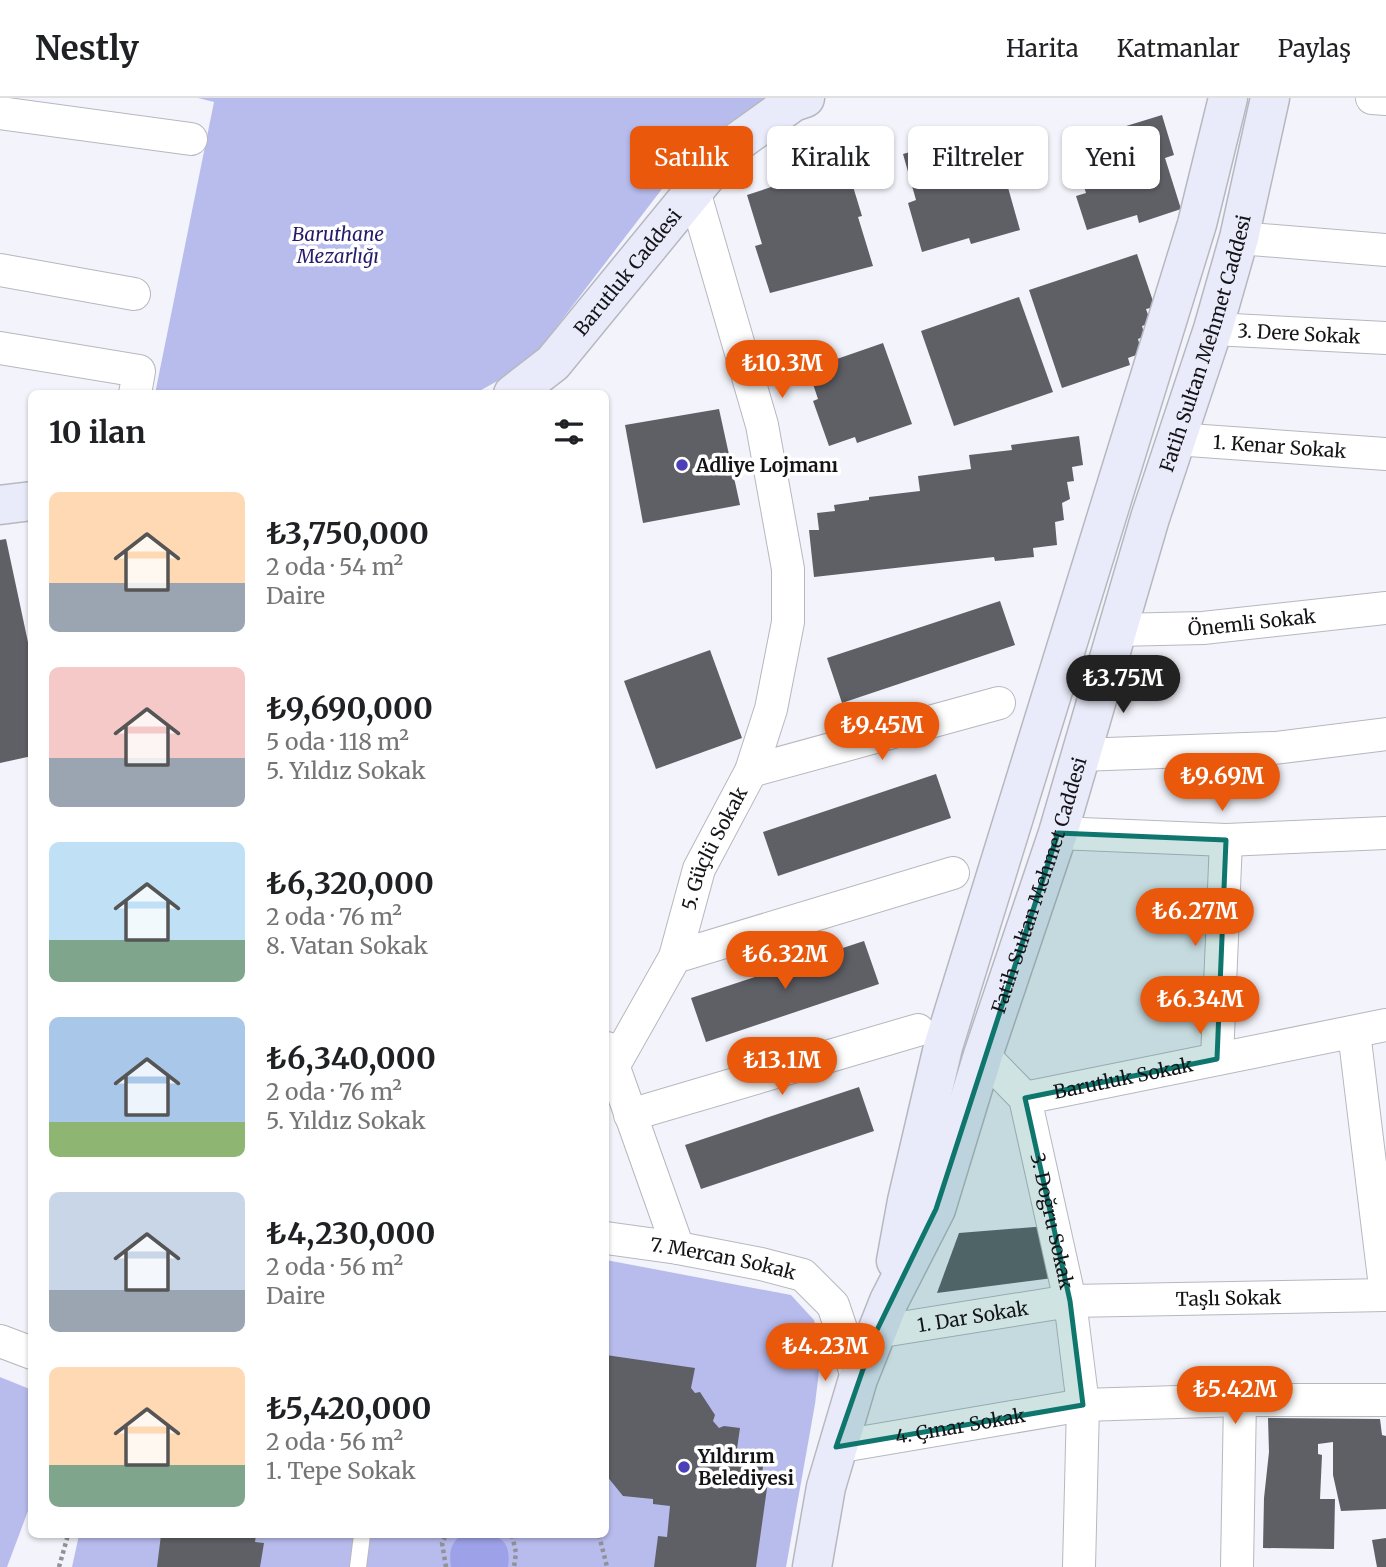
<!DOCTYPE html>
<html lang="tr">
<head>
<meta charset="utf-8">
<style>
  :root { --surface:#fff; --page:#f6f6f6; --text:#202124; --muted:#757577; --line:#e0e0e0; --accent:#ea580c }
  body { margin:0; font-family:Merriweather,serif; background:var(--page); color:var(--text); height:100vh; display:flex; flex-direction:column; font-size:26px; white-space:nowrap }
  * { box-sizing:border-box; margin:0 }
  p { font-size:23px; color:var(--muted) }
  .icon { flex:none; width:38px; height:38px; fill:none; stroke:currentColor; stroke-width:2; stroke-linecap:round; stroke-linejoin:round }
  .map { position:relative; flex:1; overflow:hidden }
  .side { position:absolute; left:28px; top:292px; width:581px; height:1148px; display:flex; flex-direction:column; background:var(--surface); border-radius:10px; box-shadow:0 2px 5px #0004 }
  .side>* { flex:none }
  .guide { position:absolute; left:630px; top:28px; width:651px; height:63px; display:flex; gap:14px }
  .price { position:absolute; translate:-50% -60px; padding:0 16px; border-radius:24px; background:var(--accent); color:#fff; font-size:23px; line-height:46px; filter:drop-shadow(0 2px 4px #0008) }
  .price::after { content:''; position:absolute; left:50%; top:42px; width:21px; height:16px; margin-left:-10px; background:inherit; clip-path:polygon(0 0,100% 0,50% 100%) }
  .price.on { background:#222; color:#fff }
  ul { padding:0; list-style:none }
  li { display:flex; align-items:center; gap:21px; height:175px; padding:0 21px }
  li span { display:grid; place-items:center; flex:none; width:196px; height:140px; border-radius:10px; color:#555 }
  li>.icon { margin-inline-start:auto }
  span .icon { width:84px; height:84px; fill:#fffc; stroke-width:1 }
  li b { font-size:30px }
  h2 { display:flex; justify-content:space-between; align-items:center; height:84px; padding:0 21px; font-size:30px }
  .tag { padding:0 24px; border-radius:10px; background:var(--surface); box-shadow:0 2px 5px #0004; font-size:24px; line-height:63px }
  .tag.on { background:var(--accent); color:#fff }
  header { display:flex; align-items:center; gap:42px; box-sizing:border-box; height:98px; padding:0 35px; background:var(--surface); border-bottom:2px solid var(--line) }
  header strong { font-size:33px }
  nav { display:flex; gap:38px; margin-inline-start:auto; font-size:24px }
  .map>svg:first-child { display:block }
  .green { fill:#b8bced }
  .water { fill:#9da1e7 }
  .building { fill:#5f6066 }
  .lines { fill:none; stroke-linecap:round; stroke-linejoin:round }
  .lane-casing { stroke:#b7b8bf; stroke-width:18 }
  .street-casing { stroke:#b7b8bf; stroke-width:34 }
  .secondary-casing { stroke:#b7b8bf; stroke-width:41 }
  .path { stroke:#919197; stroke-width:4.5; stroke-dasharray:3.5 3.5; stroke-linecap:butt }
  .lane { stroke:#fff; stroke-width:16 }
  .street { stroke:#fff; stroke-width:32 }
  .secondary { stroke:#e9ebfa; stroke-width:38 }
  .marked { fill:#0f766e; fill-opacity:0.2; stroke:#0f766e; stroke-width:5; stroke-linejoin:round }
  .poi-dot { fill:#4b40b7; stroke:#fff; stroke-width:2.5 }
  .labels { text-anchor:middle; stroke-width:7; stroke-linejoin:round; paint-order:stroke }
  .park-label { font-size:19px; font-style:italic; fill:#251b6a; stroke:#fff }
  .street-label { font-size:19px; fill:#141417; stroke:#fff }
  .poi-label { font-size:19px; font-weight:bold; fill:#141417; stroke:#fff; text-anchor:start }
</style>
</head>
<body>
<header>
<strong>Nestly</strong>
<nav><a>Harita</a><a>Katmanlar</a><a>Paylaş</a></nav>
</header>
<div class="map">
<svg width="1386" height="1469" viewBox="0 0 1386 1469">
  <rect width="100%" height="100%" fill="#f3f3fb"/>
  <g class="green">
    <polygon points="198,0 783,0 691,53 528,266 474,296 155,296 214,4"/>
    <polygon points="606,1162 791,1197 814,1222 822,1249 815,1306 786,1469 72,1469 79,1437 606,1437"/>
    <polygon points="0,1279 32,1292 31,1405 7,1469 0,1469"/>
  </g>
  <path class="water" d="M463,1437C489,1437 513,1433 508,1469H451C449,1456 450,1443 463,1437Z"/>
  <g class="building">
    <polygon points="1162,17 1174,57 1165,60 1181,111 1139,125 1137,117 1087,132 1076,98 1086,95 1069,41 1109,29 1110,33"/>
    <polygon points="1001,36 1014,84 1007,86 1020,132 971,146 969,140 922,154 908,105 916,102 903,56 956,41 958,48"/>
    <polygon points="848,72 862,118 858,119 873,168 770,195 755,148 762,146 747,97 796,81 798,87"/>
    <polygon points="1137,156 1155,209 1146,211 1151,225 1142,228 1145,238 1138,241 1142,255 1128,260 1130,267 1062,290 1029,192"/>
    <polygon points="1019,199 1053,294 954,328 921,233"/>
    <polygon points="883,245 912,326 857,345 855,339 829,348 813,303 818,301 808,271"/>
    <polygon points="719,311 740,407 643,425 625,327"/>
    <polygon points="1079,338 1083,367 1072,369 1074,383 1067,384 1070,401 1062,405 1064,422 1055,424 1057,447 1033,450 1034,459 995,463 994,459 814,479 809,432 819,432 817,415 835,413 834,407 869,402 869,399 920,393 918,378 971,371 969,357 1012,352 1011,347"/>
    <polygon points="6,441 32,563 32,658 0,665 0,442"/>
    <polygon points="1000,503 1015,547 842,605 827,560"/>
    <polygon points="710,552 742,640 656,671 624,583"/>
    <polygon points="936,676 951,720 778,778 763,734"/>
    <polygon points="864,843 879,886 706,944 691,900"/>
    <polygon points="859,989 874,1033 701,1091 685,1047"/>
    <polygon points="1047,1128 1053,1180 937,1195 959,1135"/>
    <polygon points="606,1257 695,1270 691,1290 695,1295 700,1294 715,1317 713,1323 719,1330 724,1328 740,1330 736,1358 764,1362 760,1389 767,1390 756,1469 654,1469 658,1438 667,1439 670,1408 653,1406 653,1401 623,1398 606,1377"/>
    <polygon points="1268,1320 1380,1321 1382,1337 1386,1338 1386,1411 1341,1413 1333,1377 1333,1344 1318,1346 1318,1356 1322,1357 1320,1401 1335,1401 1334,1451 1263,1450 1264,1400 1269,1354"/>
    <polygon points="161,1437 256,1437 255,1444 264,1445 260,1469 157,1469"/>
    <polygon points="1386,1440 1386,1469 1377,1469 1372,1442"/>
  </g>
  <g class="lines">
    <g class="lane-casing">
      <polyline id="lane" points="358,1469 362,1437"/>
    </g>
    <g class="street-casing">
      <g id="street">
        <polyline points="1372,0 1386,1"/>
        <polyline points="0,15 191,41"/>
        <polyline points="1239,140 1386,152"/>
        <polyline points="0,172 134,196"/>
        <path id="s1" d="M1213,231L1386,240"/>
        <polyline points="0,250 139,273 135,296"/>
        <path id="s2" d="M1175,341L1386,356"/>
        <path id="s3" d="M1117,532L1203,530L1386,510"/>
        <polyline points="1080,657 1275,650 1386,636"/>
        <polyline points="751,673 999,605"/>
        <polyline points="1058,735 1226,742 1386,735"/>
        <polyline points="675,859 953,775"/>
        <polyline points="1354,934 1386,1197"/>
        <polyline points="607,950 678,1150"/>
        <path id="s4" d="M983,957L1025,1000L1070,1203L1083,1307L1079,1469"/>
        <polyline points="1217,961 1226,742"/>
        <path id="s5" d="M613,969L675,859L699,771L751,673L771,611L788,524V471L762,327L694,93"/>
        <path id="s6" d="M1025,1000L1386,927"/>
        <polyline points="630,1017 918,932"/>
        <path id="s7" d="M606,1140L678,1150L761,1166L803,1177L833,1207L858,1281"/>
        <path id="s8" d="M876,1234L1070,1203L1386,1197"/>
        <polyline points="0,1243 32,1255"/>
        <path id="s9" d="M836,1349L1083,1307L1240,1302H1386"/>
        <polyline points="1237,1469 1240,1302"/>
      </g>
    </g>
    <g class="secondary-casing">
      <g id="secondary">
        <path id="s10" d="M513,296L553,265L729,50L793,4L805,0"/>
        <polyline points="0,407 32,403"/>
        <polyline points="896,1163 907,1103 943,949 1197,126 1228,0"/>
        <path id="s11" d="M812,1469L826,1389L858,1281L889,1203L936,1111L983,957L1058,735L1150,420L1213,231L1239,140L1270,0"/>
      </g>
    </g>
    <g class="path">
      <polyline points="512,1437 516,1455 514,1469"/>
      <polyline points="599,1437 607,1469"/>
      <polyline points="59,1469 68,1437"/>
      <polyline points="446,1469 442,1445 446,1437"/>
    </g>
    <use href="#lane" class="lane"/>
    <use href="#street" class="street"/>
    <use href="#secondary" class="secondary"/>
  </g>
  <path class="marked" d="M1058,735L1226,742L1217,961L1025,1000L1070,1203L1083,1307L836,1349L876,1234L936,1111Z"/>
  <g class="poi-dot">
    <circle cx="682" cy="367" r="7"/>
    <circle cx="684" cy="1369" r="7"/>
  </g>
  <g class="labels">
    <g class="park-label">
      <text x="338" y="143">Baruthane<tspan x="338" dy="22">Mezarlığı</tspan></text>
    </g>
    <g class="street-label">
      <text dy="7" stroke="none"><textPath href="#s10" startOffset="168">Barutluk Caddesi</textPath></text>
      <text dy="7" stroke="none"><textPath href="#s1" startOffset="86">3. Dere Sokak</textPath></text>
      <text dy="7" stroke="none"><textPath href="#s11" startOffset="1288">Fatih Sultan Mehmet Caddesi</textPath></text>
      <text dy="7" stroke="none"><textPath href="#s2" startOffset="105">1. Kenar Sokak</textPath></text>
      <text dy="7" stroke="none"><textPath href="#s3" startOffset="135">Önemli Sokak</textPath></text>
      <text dy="7" stroke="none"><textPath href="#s5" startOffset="242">5. Güçlü Sokak</textPath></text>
      <text dy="7" stroke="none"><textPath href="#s11" startOffset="721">Fatih Sultan Mehmet Caddesi</textPath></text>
      <text dy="7" stroke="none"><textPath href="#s6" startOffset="100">Barutluk Sokak</textPath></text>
      <text dy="7" stroke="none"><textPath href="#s4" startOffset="186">3. Doğru Sokak</textPath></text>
      <text dy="7" stroke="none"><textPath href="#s7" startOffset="119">7. Mercan Sokak</textPath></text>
      <text dy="7" stroke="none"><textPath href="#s8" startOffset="355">Taşlı Sokak</textPath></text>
      <text dy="7" stroke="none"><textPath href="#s8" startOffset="98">1. Dar Sokak</textPath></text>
      <text dy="7" stroke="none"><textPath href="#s9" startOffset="126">4. Çınar Sokak</textPath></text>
    </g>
    <g class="poi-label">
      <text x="696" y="374">Adliye Lojmanı</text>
      <text x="698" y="1365">Yıldırım<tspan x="698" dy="22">Belediyesi</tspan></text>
    </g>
  </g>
</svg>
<b class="price" style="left:782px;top:302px">₺10.3M</b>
<b class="price on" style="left:1123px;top:617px">₺3.75M</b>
<b class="price" style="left:882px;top:664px">₺9.45M</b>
<b class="price" style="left:1222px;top:715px">₺9.69M</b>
<b class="price" style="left:1195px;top:850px">₺6.27M</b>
<b class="price" style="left:785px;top:893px">₺6.32M</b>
<b class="price" style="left:1200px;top:938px">₺6.34M</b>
<b class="price" style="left:782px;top:999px">₺13.1M</b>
<b class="price" style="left:825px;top:1285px">₺4.23M</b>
<b class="price" style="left:1235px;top:1328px">₺5.42M</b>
<div class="guide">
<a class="tag on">Satılık</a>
<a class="tag">Kiralık</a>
<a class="tag">Filtreler</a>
<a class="tag">Yeni</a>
</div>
<section class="side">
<h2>10 ilan<svg class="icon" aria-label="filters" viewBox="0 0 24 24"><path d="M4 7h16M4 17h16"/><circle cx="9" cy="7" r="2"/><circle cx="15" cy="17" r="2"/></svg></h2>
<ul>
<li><span style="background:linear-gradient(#ffd9b3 65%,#9aa5b1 0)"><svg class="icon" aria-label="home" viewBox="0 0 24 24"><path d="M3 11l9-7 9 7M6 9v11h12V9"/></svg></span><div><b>₺3,750,000</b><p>2 oda · 54 m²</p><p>Daire</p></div></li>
<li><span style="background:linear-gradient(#f6c9c9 65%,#9aa5b1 0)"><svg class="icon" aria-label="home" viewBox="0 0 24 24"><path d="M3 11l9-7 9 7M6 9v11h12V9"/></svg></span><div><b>₺9,690,000</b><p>5 oda · 118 m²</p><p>5. Yıldız Sokak</p></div></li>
<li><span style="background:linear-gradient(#bfe0f5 70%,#7fa58c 0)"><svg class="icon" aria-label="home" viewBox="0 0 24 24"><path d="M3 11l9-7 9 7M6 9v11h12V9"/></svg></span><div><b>₺6,320,000</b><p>2 oda · 76 m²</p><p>8. Vatan Sokak</p></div></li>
<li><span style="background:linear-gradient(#a9c7e8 75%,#8fb573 0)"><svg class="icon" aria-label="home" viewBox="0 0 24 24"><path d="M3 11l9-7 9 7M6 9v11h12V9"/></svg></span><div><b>₺6,340,000</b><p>2 oda · 76 m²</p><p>5. Yıldız Sokak</p></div></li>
<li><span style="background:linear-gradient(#c9d6e8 70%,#9aa5b1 0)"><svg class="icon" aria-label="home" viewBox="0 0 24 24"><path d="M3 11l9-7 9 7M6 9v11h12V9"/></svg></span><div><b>₺4,230,000</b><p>2 oda · 56 m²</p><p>Daire</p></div></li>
<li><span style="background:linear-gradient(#ffd9b3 70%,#7fa58c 0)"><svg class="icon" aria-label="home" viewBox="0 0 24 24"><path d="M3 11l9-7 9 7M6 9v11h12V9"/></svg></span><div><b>₺5,420,000</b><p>2 oda · 56 m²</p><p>1. Tepe Sokak</p></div></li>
</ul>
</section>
</div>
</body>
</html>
